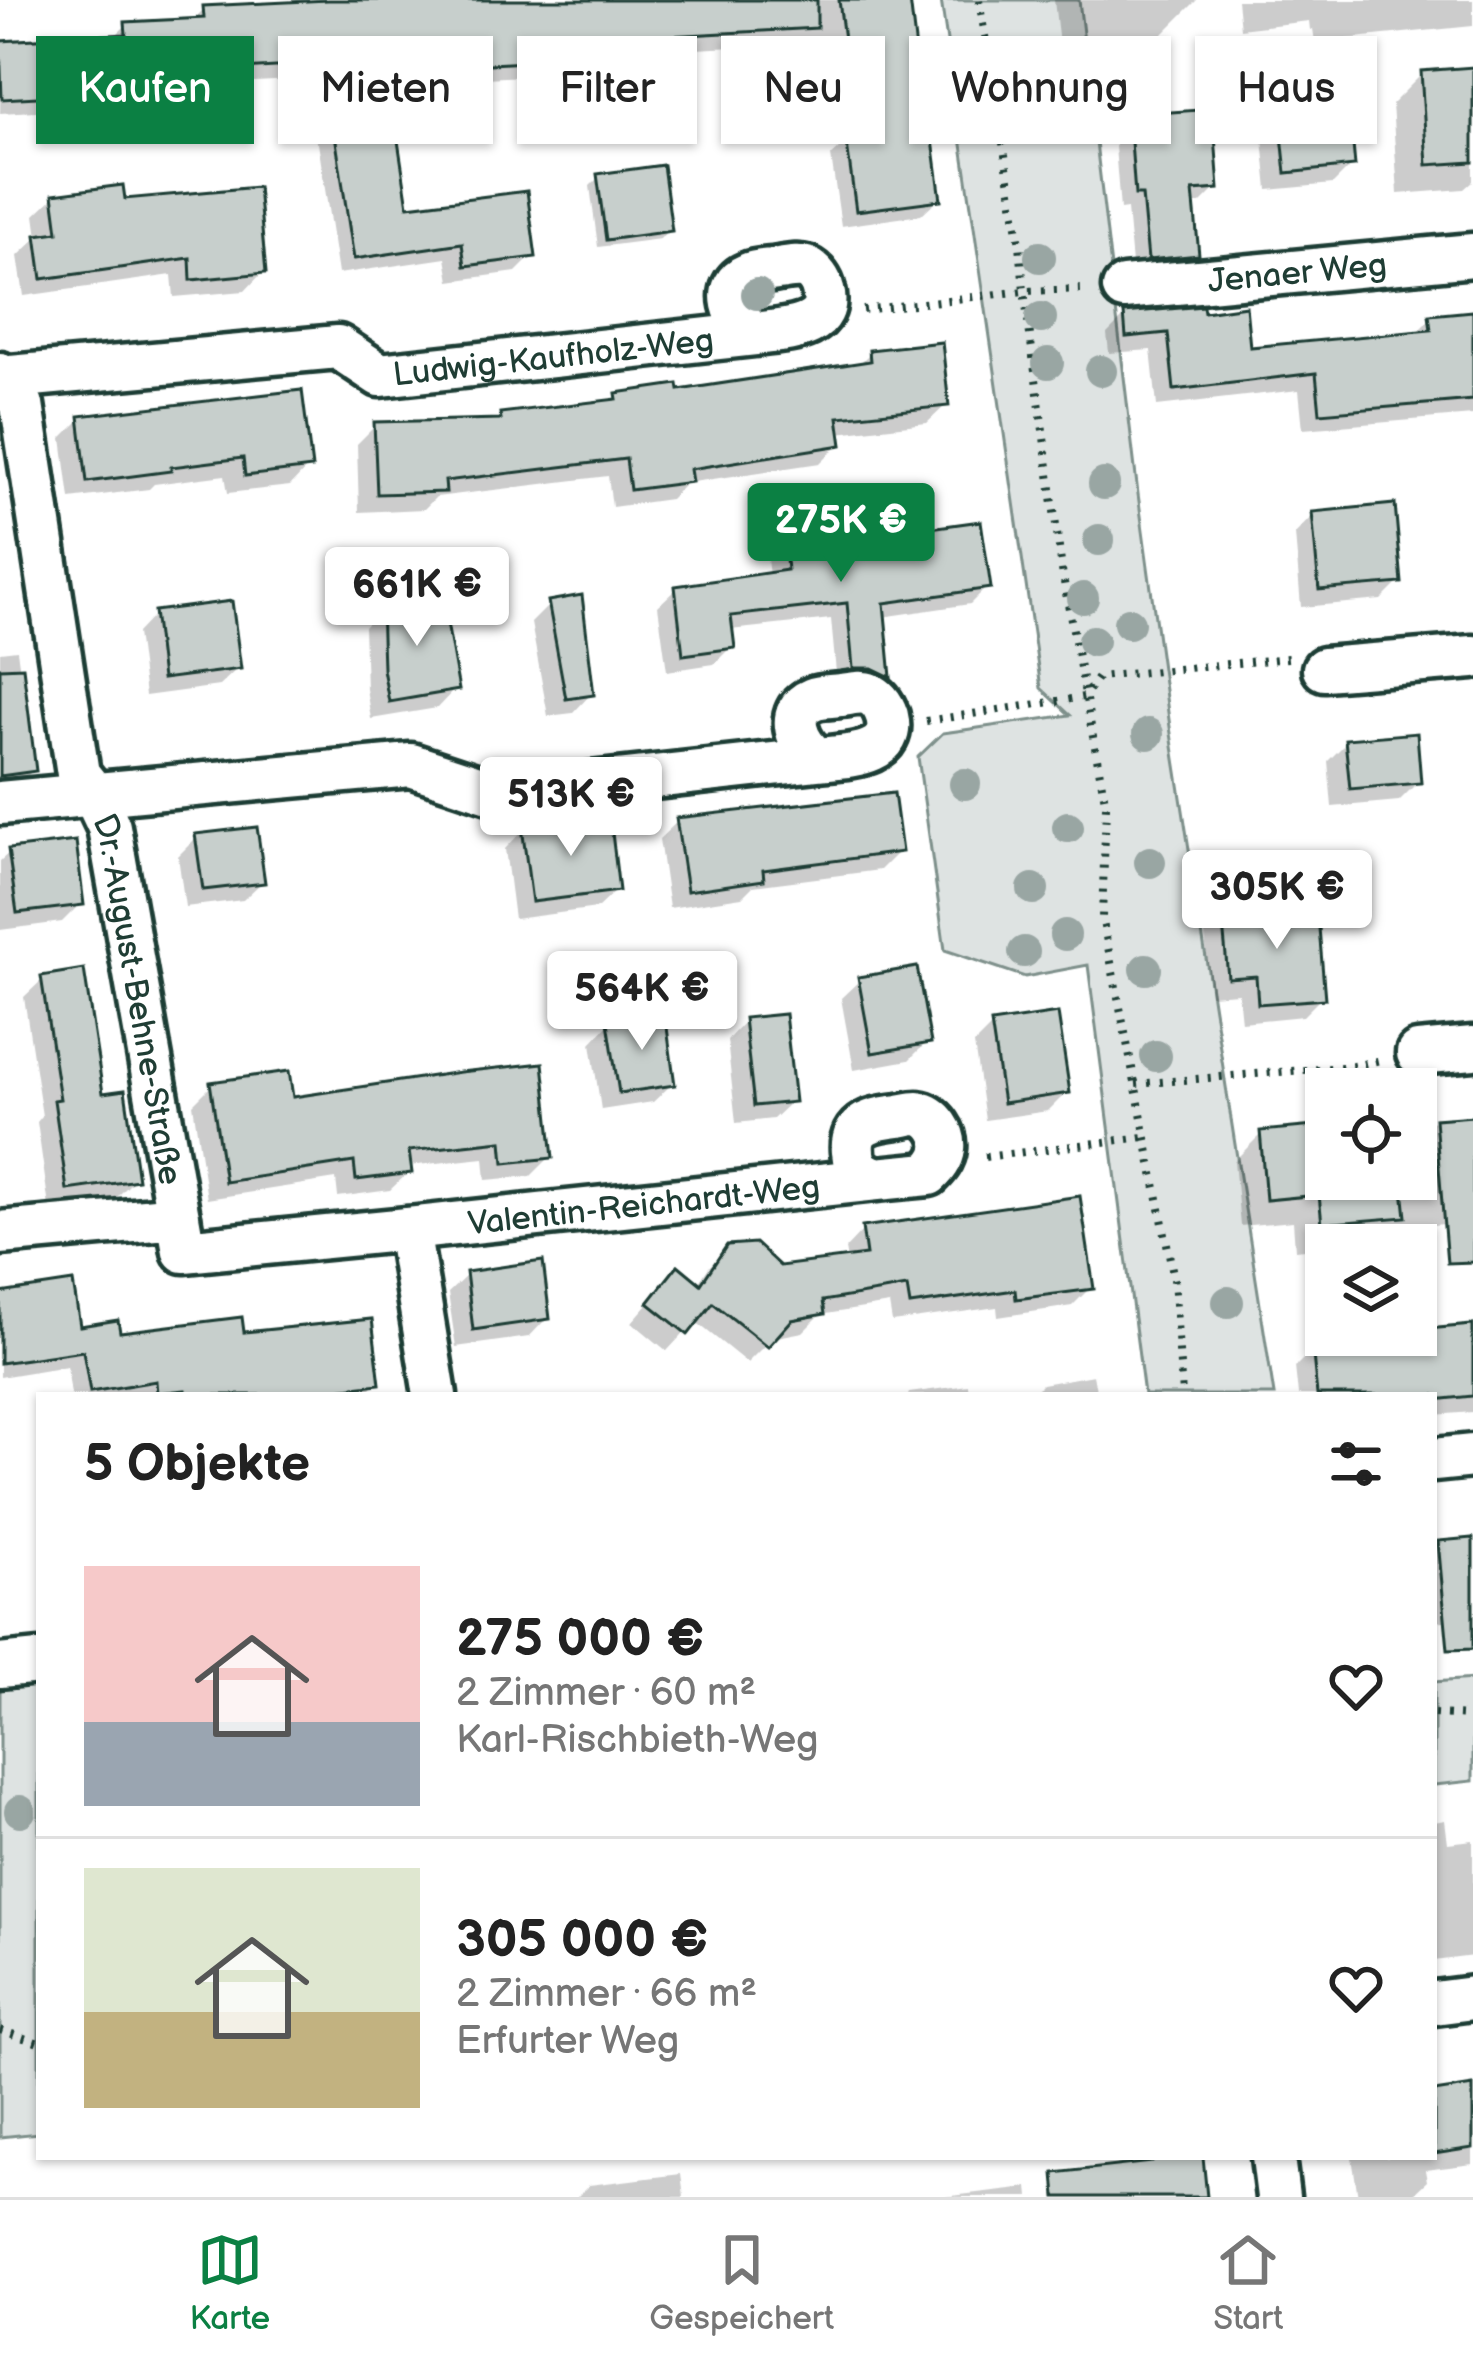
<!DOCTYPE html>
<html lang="de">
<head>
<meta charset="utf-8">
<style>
  :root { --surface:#fff; --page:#f6f6f6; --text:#222; --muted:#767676; --line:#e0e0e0; --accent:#0b8043 }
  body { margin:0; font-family:"Balsamiq Sans",sans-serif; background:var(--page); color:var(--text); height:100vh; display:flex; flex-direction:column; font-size:45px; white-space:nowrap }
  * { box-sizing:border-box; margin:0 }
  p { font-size:39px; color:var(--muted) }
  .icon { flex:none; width:66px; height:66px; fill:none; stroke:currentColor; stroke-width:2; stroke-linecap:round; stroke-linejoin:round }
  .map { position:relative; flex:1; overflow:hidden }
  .details { position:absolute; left:36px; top:1392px; width:1401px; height:768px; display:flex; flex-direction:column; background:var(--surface); border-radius:0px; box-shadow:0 3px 9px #0004 }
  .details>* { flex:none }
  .guide { position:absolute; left:36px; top:36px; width:1401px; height:108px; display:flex; gap:24px }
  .buttons { position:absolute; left:1305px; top:1068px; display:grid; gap:24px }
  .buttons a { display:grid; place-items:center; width:132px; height:132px; border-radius:0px; background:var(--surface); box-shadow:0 3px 9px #0004; font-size:60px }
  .price { position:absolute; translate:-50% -102px; padding:0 27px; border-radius:12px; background:#fff; color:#222; font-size:39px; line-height:78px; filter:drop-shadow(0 3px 6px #0008) }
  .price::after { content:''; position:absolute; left:50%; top:72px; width:36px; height:27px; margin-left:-18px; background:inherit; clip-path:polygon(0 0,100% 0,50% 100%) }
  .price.active { background:var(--accent); color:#fff }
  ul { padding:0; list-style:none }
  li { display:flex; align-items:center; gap:36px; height:300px; padding:0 48px }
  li+li { border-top:3px solid var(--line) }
  li span { display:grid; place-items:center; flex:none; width:336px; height:240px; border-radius:0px; color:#555 }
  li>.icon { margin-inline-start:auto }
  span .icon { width:144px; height:144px; fill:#fffc; stroke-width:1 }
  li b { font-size:51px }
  h2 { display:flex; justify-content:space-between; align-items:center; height:144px; padding:0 48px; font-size:51px }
  .chip { padding:0 42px; border-radius:0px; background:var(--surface); box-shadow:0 3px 9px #0004; font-size:42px; line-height:108px }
  .chip.active { background:var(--accent); color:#fff }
  .tabs { display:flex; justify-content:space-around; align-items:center; height:168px; border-top:3px solid var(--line); background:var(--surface); font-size:33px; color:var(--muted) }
  .tabs a { display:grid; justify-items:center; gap:6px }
  .tabs .active { color:var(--accent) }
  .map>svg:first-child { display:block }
  .green { fill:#dee3e2; stroke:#7e908b; stroke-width:3 }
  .shadow { fill:#0003 }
  .building { fill:#c7cfcc; stroke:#1f3d34; stroke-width:3 }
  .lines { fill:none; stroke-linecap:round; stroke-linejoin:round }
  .minor-casing { stroke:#1f3d34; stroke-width:51 }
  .path { stroke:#1f3d34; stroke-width:8; stroke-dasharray:3 9; stroke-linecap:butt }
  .minor { stroke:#fff; stroke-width:42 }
  .tree { fill:#99a6a3 }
  .labels { text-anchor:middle; stroke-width:12; stroke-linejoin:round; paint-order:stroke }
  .street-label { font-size:33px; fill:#1f3d34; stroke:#fff }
</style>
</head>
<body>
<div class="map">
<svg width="1473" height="2197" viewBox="0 0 1473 2197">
  <rect width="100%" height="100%" fill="#fff"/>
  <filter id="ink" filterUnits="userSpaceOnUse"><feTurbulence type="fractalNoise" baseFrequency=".00833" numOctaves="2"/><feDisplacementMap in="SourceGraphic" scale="24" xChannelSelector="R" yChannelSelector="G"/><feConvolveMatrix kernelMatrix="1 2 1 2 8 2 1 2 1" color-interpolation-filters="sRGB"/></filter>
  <g filter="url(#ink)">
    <g class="green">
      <polygon points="941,0 1079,0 1138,494 1170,727 1274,1395 1144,1395 1088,965 1025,977 945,950 918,757 943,733 1070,715 1041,688"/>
      <polygon points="1473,1679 1473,1781 1434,1785 1434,1682"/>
      <polygon points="39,1682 39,2133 0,2137 0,1686"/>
    </g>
    <g class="shadow">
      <polygon points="321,0 907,0 923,130 938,199 921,215 841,226 831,156 840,148 827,42 657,51 649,59 535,65 524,76 449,80 451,116 435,132 394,135 406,210 532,256 516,272 450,281 446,258 338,274 318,143 316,143 313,79 196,85 187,94 118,98 109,107 0,113 1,44 113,38 126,25 192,21 204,9 317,4"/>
      <polygon points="1054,0 1197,0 1152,45 1060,54"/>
      <polygon points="1237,0 1473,0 1473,26 1315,42 1313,29 1310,30 1309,21 1240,29"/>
      <polygon points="1473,70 1473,181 1464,189 1398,194 1392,104 1422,74"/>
      <polygon points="1280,101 1352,165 1333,184 1268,190 1261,119"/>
      <polygon points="1130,118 1216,188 1200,204 1192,204 1196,254 1180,270 1133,275 1127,209 1120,210 1114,134"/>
      <polygon points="599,177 668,230 660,239 598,247 590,186"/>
      <polygon points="54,197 123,202 263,272 245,291 174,297 172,275 24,296 18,256 38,237 35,215"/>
      <polygon points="1473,314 1473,415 1303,429 1299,390 1157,406 1151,350 1109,353 1107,334 1125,316 1248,350 1414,335 1431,318"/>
      <polygon points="870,353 946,405 927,423 837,433 839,444 820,463 686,483 670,499 612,507 608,476 436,497 424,509 359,512 357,444 376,425 495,422 501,416 611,402 617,396 676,394 857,366"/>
      <polygon points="81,419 308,467 290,486 228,493 225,475 154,484 149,489 70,499 62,438"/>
      <polygon points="1313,515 1399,582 1381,600 1301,607 1295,534"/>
      <polygon points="785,542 855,542 987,587 970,604 882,617 887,675 871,692 837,684 831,619 730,630 732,646 714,664 667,671 658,606 676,589 769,576 767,559"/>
      <polygon points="550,604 591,694 573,713 548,716 531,623"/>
      <polygon points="382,608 455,689 437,708 371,719 366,689 364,627"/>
      <polygon points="155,614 238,668 219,686 145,696 137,633"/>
      <polygon points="17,650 33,770 14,789 0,791 0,652"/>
      <polygon points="1347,742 1418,782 1399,801 1332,807 1328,761"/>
      <polygon points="678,821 899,851 880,870 753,886 742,897 669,908 659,839"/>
      <polygon points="523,830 616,890 597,908 514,919 505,849"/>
      <polygon points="197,837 262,882 243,900 185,907 178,856"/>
      <polygon points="10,852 80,904 62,922 0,930 0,861"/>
      <polygon points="1224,915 1322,997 1303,1016 1241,1022 1238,993 1210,995 1205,934"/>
      <polygon points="43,979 100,1097 135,1179 116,1198 49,1207 37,1122 42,1116 24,997"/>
      <polygon points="860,980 927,1042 909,1060 854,1070 841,998"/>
      <polygon points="745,1021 792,1101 773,1119 736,1123 727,1040"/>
      <polygon points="609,1024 672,1084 653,1102 601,1110 591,1043"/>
      <polygon points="992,1026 1067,1092 1048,1111 985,1120 974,1044"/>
      <polygon points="460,1075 550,1157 531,1176 486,1180 484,1158 408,1166 409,1172 390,1190 338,1197 336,1179 207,1199 193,1104 212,1085 290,1100"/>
      <polygon points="1473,1118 1473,1215 1466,1222 1389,1229 1375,1243 1326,1245 1326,1247 1295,1250 1293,1221 1240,1226 1234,1161 1261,1134 1326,1128 1326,1179 1416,1179 1416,1123"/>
      <polygon points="863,1230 1090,1288 1072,1306 998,1317 997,1307 892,1322 889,1304 820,1315 803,1332 772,1338 747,1363 695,1321 667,1351 632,1322 678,1270 697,1285 709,1267 728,1248 779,1269 847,1261 845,1249"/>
      <polygon points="467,1275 547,1318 529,1337 456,1347 448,1293"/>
      <polygon points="0,1296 77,1330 118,1335 241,1336 376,1383 364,1395 71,1395 67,1366 0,1377"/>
      <polygon points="1473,1328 1473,1412 1434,1415 1434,1395 1298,1395 1295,1367 1314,1348 1407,1340 1412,1335"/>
      <polygon points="1093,1375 1097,1395 1031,1395 1042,1384"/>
      <polygon points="968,1385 969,1395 908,1395 909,1393"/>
      <polygon points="1473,1541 1473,1618 1434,1622 1434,1544"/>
      <polygon points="1445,1820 1448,1843 1473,1840 1473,1956 1434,1961 1434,1822"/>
      <polygon points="1473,2089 1473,2164 1425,2170 1427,2181 1410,2197 1358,2197 1352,2157 1434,2157 1434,2095"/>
      <polygon points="1132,2157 1200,2157 1204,2197 1090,2197 1133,2167"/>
      <polygon points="681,2174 684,2197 577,2197 589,2185"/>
      <polygon points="1028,2187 1029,2197 943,2197"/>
    </g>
    <g class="building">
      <polygon points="328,0 817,0 817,28 668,36 669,44 543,51 544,61 451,66 454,117 395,121 408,206 527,191 536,257 465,266 462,243 354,259 334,128 331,128 328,64 206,71 207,79 128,83 129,92 2,99 0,41 126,34 125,22 204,18 203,6"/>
      <polygon points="839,0 910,0 925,126 931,125 941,200 856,211 846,137 856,136"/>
      <polygon points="1473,67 1473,162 1427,165 1421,71"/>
      <polygon points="1348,91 1355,166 1286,173 1278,98"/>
      <polygon points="1213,109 1219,189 1193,191 1199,255 1148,260 1142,195 1135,195 1129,115"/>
      <polygon points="663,165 672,231 606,240 597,174"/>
      <polygon points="123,185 125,199 258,187 266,273 191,280 190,258 42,279 36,235 58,232 53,194"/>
      <polygon points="1203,306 1204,312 1246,306 1250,347 1431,330 1429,315 1473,311 1473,400 1320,413 1316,373 1174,390 1168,333 1126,337 1124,313"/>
      <polygon points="942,342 949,406 838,417 842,445 690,469 692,482 630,490 626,459 445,481 446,492 377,494 374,422 501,419 500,413 617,399 616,393 678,384 679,390 870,361 869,350"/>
      <polygon points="302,390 312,468 245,476 243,458 171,467 171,471 87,482 79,416"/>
      <polygon points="1395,504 1402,583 1319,590 1312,512"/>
      <polygon points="981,521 991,588 884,603 891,677 872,668 853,668 847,603 731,616 735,648 683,655 675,586 787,570 784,539 856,531 857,538"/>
      <polygon points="442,595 459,690 389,702 383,669 381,605"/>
      <polygon points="582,595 594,695 566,699 548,601"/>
      <polygon points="232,601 241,669 162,679 154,611"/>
      <polygon points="23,667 36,771 0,776 0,668"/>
      <polygon points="1417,733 1421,783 1350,789 1345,739"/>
      <polygon points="894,793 902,852 763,870 764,880 687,891 676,818"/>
      <polygon points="610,816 619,891 532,902 522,827"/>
      <polygon points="257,827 265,883 203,890 195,834"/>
      <polygon points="76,841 84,905 17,913 8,849"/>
      <polygon points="1317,904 1325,999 1258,1004 1256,976 1228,978 1222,913"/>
      <polygon points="917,967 931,1043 872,1053 858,977"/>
      <polygon points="84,969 103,1093 125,1090 138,1180 67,1190 54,1100 60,1099 41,976"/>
      <polygon points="665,1013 675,1085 619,1093 608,1022"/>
      <polygon points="1058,1013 1070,1093 1003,1103 991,1023"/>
      <polygon points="785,1014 795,1102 754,1106 744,1018"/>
      <polygon points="543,1063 553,1158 504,1163 502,1141 409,1151 412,1173 356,1180 354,1162 225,1182 210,1082 289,1071 293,1097 460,1072"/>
      <polygon points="1473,1116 1473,1262 1447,1263 1435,1119"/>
      <polygon points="1326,1125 1326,1179 1402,1179 1406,1217 1322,1224 1319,1195 1266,1200 1260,1131"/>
      <polygon points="1080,1196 1094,1289 1016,1299 1015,1290 910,1305 907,1287 823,1301 825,1314 792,1320 768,1347 713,1303 688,1335 648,1303 678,1265 701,1284 727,1245 755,1243 780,1266 866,1255 862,1227"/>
      <polygon points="543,1261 550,1319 473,1330 466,1272"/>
      <polygon points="73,1282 80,1326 118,1320 120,1332 242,1317 244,1332 372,1319 380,1384 284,1395 187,1395 186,1390 157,1393 156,1381 90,1392 83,1351 0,1363 0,1293"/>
      <polygon points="1473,1325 1473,1396 1434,1400 1434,1395 1317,1395 1312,1345 1414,1337 1416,1330"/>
      <polygon points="1473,1538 1473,1649 1448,1650 1438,1541"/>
      <polygon points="1473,2086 1473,2148 1434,2154 1434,2092"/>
      <polygon points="1152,2157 1203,2157 1207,2197 1056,2197 1054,2173 1152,2162"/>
    </g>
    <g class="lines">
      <g class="minor-casing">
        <g id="minor">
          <path id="s1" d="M1124,288L1473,255"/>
          <path id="s2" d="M0,374L22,405L78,774L93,793L109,827L184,1251L408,1229L435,1395"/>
          <path id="s3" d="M0,378L338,347L380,375L755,334C781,330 834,331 823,290C821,281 815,272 806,268C797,265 787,268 778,269C770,271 757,270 749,274C719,286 734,321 755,334"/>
          <polyline points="1324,669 1473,657"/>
          <path d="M0,803L411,765L499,794L818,759C797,746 783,711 813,699C820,696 833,696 841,695C851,694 861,691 869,694C879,698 884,707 887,716C897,757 845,756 818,759"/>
          <polyline points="1418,1053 1473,1048"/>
          <path id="s4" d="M408,1229L877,1179L929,1174C936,1167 943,1159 944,1149C946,1134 934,1115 918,1113C912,1113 905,1115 899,1116C875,1119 850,1122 853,1152C854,1168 863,1174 877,1179"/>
          <polyline points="0,1233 178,1217"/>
          <polyline points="1434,1460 1473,1456"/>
          <polyline points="0,1666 39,1662"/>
          <polyline points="1434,2003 1473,1998"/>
          <polyline points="1273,2157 1278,2197"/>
        </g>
      </g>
      <g class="path">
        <polyline points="979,0 1020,244 1024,291 1063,577 1106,806 1102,917 1174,1279 1182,1395"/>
        <polyline points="863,310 1024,291 1087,289"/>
        <polyline points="926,721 1084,697 1098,677 1288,658"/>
        <polyline points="1136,1084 1353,1066 1381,1060"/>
        <polyline points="985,1157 1144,1137"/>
        <polyline points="1434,1714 1473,1716"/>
        <polyline points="0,2030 39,2043"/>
      </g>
      <use href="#minor" class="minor"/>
    </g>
    <g class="tree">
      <circle cx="1055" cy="60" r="16"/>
      <circle cx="1063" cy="102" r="16"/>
      <circle cx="1017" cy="122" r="16"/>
      <circle cx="1040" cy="257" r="16"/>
      <circle cx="757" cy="294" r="16"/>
      <circle cx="1041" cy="318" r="16"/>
      <circle cx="1048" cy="363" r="16"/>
      <circle cx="1101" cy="371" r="16"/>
      <circle cx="1104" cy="484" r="16"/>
      <circle cx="1099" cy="540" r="16"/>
      <circle cx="1083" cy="598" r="16"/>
      <circle cx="1129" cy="623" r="16"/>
      <circle cx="1093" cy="641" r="16"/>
      <circle cx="1148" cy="734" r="16"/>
      <circle cx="965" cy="784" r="16"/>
      <circle cx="1068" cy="827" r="16"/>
      <circle cx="1150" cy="862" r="16"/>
      <circle cx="1033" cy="889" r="16"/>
      <circle cx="1065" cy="935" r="16"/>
      <circle cx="1024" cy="952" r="16"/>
      <circle cx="1146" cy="969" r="16"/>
      <circle cx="1156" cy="1056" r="16"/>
      <circle cx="1228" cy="1302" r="16"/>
      <circle cx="20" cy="1811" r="16"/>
    </g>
  </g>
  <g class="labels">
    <g class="street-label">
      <text dy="12" stroke="none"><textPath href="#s1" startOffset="174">Jenaer Weg</textPath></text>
      <text dy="12" stroke="none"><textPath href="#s3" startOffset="564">Ludwig-Kaufholz-Weg</textPath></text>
      <text dy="12" stroke="none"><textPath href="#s2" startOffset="648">Dr.-August-Behne-Straße</textPath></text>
      <text dy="12" stroke="none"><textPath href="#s4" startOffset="237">Valentin-Reichardt-Weg</textPath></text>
    </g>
  </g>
</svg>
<div class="buttons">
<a><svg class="icon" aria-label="locate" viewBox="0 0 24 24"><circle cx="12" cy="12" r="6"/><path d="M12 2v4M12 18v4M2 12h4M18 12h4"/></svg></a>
<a><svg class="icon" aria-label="layers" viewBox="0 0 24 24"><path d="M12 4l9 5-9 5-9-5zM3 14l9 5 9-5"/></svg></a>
</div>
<b class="price active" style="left:841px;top:585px">275K €</b>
<b class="price" style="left:417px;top:649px">661K €</b>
<b class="price" style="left:571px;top:859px">513K €</b>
<b class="price" style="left:1277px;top:952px">305K €</b>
<b class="price" style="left:642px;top:1053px">564K €</b>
<div class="guide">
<a class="chip active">Kaufen</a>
<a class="chip">Mieten</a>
<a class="chip">Filter</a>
<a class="chip">Neu</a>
<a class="chip">Wohnung</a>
<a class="chip">Haus</a>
</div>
<section class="details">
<h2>5 Objekte<svg class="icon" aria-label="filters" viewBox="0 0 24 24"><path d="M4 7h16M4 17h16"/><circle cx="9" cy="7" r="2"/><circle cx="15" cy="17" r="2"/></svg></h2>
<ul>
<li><span style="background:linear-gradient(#f6c9c9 65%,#9aa5b1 0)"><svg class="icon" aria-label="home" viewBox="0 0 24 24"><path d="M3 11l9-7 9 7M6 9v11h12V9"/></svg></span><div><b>275 000 €</b><p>2 Zimmer · 60 m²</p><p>Karl-Rischbieth-Weg</p></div><svg class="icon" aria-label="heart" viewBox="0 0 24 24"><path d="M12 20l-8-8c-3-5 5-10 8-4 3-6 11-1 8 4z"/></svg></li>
<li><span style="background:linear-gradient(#dfe7d0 60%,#c2b280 0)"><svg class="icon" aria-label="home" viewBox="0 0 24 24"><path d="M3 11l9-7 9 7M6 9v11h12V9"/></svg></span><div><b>305 000 €</b><p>2 Zimmer · 66 m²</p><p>Erfurter Weg</p></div><svg class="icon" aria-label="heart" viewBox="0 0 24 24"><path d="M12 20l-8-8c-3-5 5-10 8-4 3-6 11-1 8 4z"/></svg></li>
</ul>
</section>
</div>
<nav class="tabs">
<a class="active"><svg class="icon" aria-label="map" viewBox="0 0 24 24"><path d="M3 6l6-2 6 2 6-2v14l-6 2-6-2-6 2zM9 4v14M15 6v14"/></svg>Karte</a>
<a><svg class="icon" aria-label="saved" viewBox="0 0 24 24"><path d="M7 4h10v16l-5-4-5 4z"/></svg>Gespeichert</a>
<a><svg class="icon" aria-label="home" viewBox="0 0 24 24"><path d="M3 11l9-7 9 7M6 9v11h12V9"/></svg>Start</a>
</nav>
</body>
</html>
